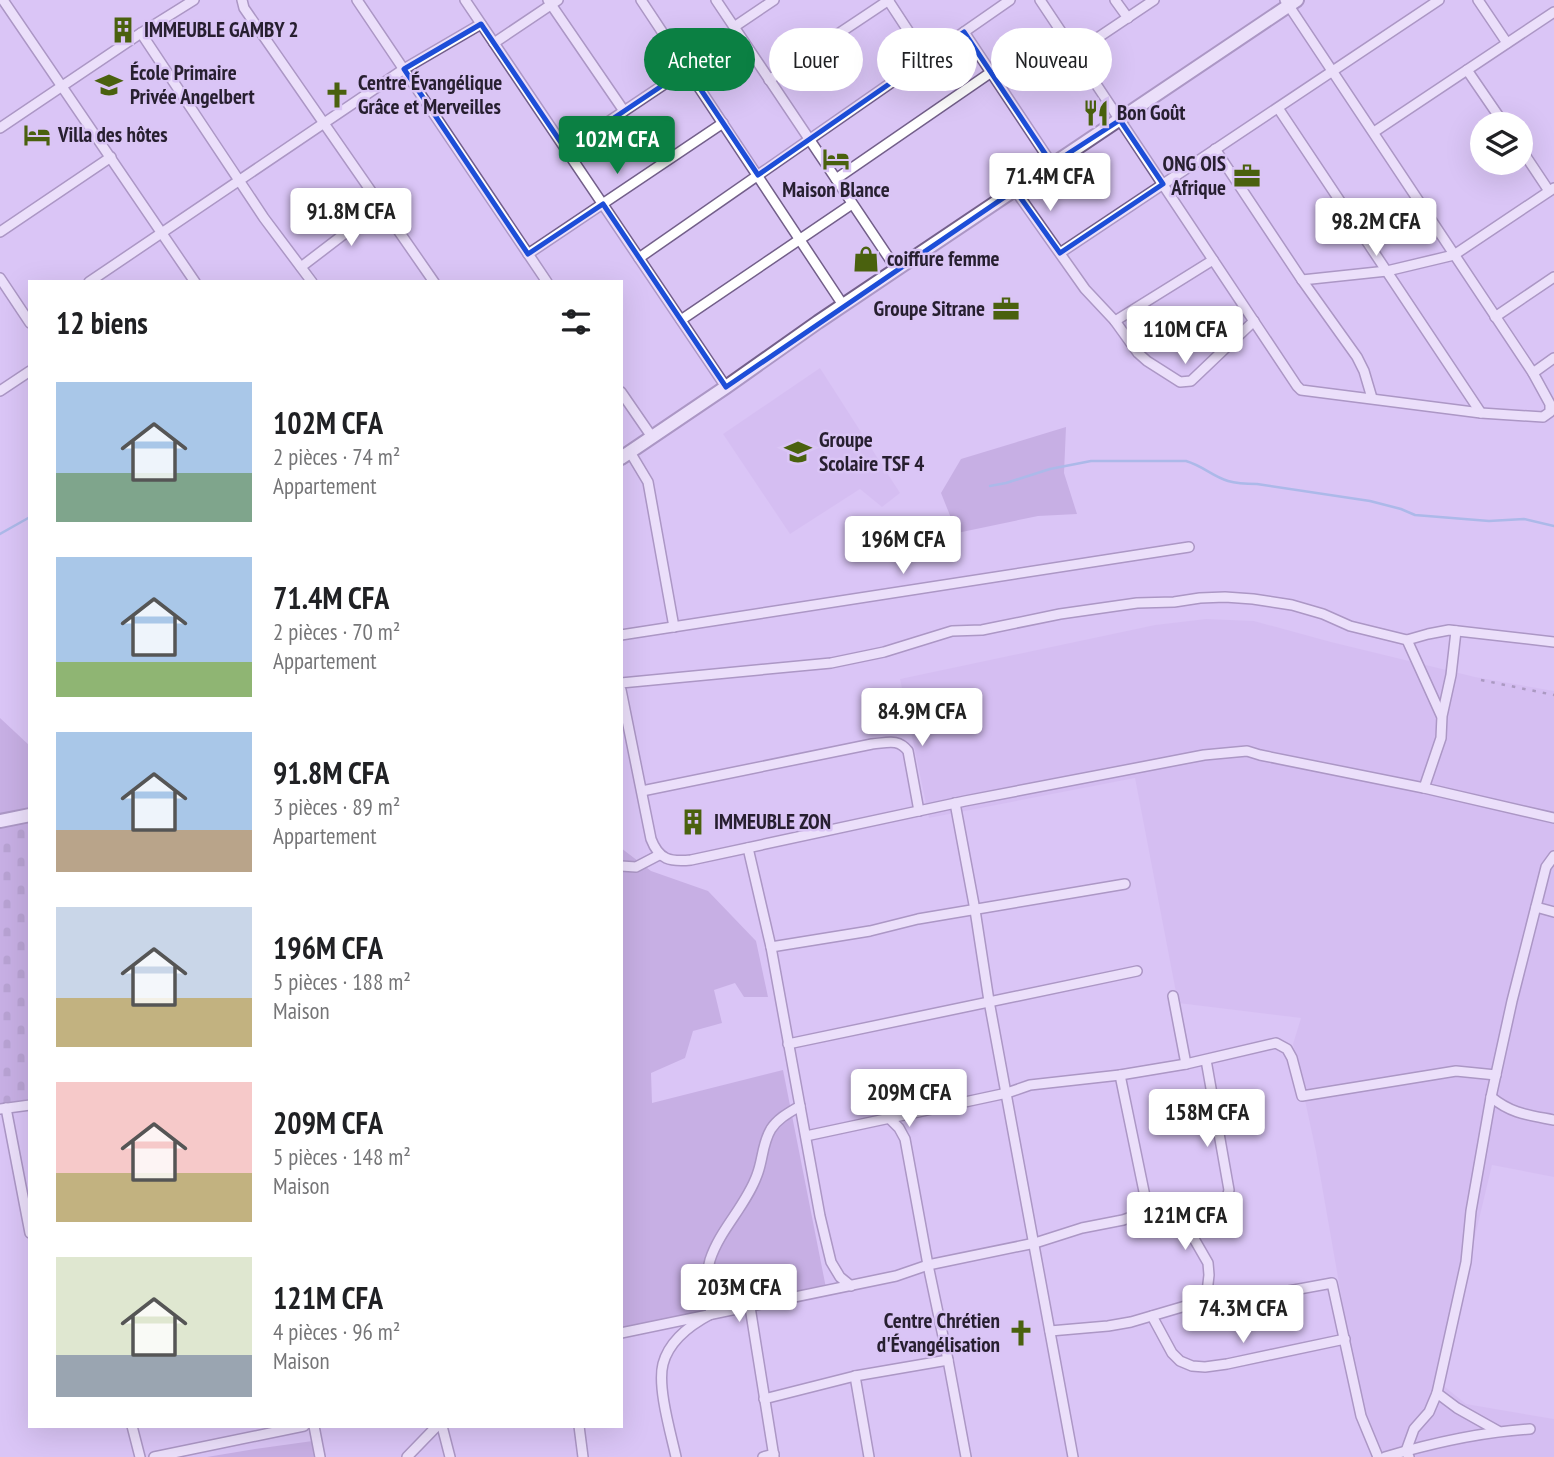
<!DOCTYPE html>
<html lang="fr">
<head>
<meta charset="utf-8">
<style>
  :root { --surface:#fff; --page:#f6f6f6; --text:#202124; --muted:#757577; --accent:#0b8043 }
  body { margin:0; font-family:"PT Sans Narrow",sans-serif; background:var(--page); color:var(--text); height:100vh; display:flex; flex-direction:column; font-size:26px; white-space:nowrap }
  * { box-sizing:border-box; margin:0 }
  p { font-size:23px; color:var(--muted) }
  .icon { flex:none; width:38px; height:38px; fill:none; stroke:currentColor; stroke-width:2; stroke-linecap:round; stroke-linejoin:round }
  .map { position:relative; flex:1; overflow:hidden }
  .panel { position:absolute; left:28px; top:280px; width:595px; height:1148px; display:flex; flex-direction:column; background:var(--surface); border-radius:0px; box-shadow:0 7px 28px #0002 }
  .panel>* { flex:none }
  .guide { position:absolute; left:644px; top:28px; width:665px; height:63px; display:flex; gap:14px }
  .tools { position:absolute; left:1470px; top:112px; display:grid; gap:14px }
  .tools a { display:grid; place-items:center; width:63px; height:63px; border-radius:50%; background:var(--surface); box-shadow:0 7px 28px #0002; font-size:35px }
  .price { position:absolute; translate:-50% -60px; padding:0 16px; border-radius:7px; background:#fff; color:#222; font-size:23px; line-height:46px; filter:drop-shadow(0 2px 4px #0008) }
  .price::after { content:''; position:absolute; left:50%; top:42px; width:21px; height:16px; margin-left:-10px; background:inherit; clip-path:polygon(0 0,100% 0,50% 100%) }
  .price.current { background:var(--accent); color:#fff }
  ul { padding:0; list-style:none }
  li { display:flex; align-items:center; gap:21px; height:175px; padding:0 28px }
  li span { display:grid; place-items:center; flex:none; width:196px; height:140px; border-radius:0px; color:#555 }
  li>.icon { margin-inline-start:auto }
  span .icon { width:84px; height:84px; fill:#fffc; stroke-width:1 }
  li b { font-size:30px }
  h2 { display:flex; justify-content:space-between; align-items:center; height:84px; padding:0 28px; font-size:30px }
  .chip { padding:0 24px; border-radius:32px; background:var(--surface); box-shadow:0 7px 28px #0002; font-size:24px; line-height:63px }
  .chip.current { background:var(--accent); color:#fff }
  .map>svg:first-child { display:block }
  .built { fill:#cfb7ee }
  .green { fill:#af95cf }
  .cemetery { fill:url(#cemetery-stones) }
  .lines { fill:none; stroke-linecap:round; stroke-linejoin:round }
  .stream { stroke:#74abd9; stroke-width:2.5 }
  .street-casing { stroke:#735f8a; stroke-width:12 }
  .secondary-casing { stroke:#735f8a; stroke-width:16 }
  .street { stroke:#fff; stroke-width:9 }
  .secondary { stroke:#fff; stroke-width:12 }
  .rail { stroke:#726583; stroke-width:2.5; stroke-dasharray:3.5 7; stroke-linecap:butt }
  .marked { fill:none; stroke:#1d4ed8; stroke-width:5; stroke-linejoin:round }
  .labels { text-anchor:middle; stroke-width:5; stroke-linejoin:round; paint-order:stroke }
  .poi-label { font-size:21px; font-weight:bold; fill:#271f30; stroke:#dac5f5; text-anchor:start }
</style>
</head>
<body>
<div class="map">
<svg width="1554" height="1457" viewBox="0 0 1554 1457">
  <defs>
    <pattern id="cemetery-stones" width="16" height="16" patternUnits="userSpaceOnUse" patternTransform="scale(1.75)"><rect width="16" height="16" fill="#af95cf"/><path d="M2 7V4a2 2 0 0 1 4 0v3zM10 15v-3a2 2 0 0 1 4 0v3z" fill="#8e79a8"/></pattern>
  </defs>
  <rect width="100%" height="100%" fill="#dac5f5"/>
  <g class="built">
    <polygon points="820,368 900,493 882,507 860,489 790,534 723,434"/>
    <polygon points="1206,619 1254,621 1331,642 1475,677 1554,691 1554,1177 1492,1165 1440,1383 1466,1404 1554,1419 1554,1457 1386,1457 1380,1452 1363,1420 1316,1152 1293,1044 1301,1018 1178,1003 1135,778 929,818 900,679 1155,625"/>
  </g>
  <g class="green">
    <polygon points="1066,427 1064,473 1077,514 1038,516 957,533 941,493 961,459"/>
    <polygon points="0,718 30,746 30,821 0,827"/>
    <polygon points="621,848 651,871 708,891 756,941 768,997 744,997 735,983 714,990 722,1023 693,1031 685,1058 651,1073 652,1103 783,1070 826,1288 621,1331"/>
    <polygon points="320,1440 324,1457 207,1457 255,1449"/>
  </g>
  <polygon class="cemetery" points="30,821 30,1099 0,1104 0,827"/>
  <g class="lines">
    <g class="stream">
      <path d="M990,486L1006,483L1050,469L1091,461H1186C1203,466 1212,476 1228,481C1238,484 1247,484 1257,484L1370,501L1401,509L1415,515L1489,521L1524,519L1554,526"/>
      <polyline points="0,534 30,517"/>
    </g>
    <g class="street-casing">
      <g id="street">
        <polyline points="3,0 195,282"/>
        <polyline points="242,0 244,8 434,282"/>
        <polyline points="357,0 547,282"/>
        <polyline points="465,0 726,387"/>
        <polyline points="548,0 624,111"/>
        <polyline points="641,0 843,305"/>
        <polyline points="716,0 897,270"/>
        <polyline points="888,0 926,58"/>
        <polyline points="1040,0 1297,386 1301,390 1481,413 1543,417 1550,412 1550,404 1533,373 1285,0"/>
        <polyline points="1115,0 1128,18"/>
        <polyline points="1478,0 1507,43"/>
        <polyline points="734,27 774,0"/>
        <polyline points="964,32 1052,164"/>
        <polyline points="141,33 264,218 312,282"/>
        <polyline points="494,43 558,0"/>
        <polyline points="1075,53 1154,0"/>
        <polyline points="1467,70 1504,124"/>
        <polyline points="769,80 889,0"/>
        <polyline points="1278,108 1481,413"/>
        <polyline points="0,128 141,33 194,0"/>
        <polyline points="1374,132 1554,12"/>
        <polyline points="1215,149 1302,280 1357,357 1364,371 1372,398"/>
        <polyline points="1521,149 1549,191"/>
        <polyline points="566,150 687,69"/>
        <polyline points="836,179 990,73"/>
        <polyline points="1015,190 1085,289 1115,321 1138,353 1147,361 1180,382 1191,381 1254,321"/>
        <polyline points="0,232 111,157"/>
        <polyline points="1060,253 1439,0"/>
        <polyline points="528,254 723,123"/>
        <polyline points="639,258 1010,0"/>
        <polyline points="301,267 382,205"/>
        <polyline points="0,278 30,323"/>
        <polyline points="1302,280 1387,271 1454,255 1554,188"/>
        <polyline points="89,282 404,69 481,24"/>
        <polyline points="1495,317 1554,277"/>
        <polyline points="681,320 852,204"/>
        <polyline points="1115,321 1213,260"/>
        <polyline points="1533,373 1554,358"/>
        <polyline points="0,391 30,371"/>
        <polyline points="621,392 652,437"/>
        <polyline points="630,452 648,482 674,627"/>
        <polyline points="621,635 1189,547"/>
        <polyline points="1407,640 1441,715"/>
        <polyline points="621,683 831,663 884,652 952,631 982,630 1060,614 1137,603 1174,602 1200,598 1225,597 1253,599 1292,605 1323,614 1350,626 1407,640 1428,634 1449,630 1554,642"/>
        <path d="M621,690L651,839C659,860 670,862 691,860L965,801L1204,755L1247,751L1260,755L1424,788L1554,818"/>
        <polyline points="1424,788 1441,738 1442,716 1451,675 1456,631"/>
        <path d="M642,791L872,744C887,743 898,738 908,751L919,811"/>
        <polyline points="955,803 975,910 989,1001 1073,1457"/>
        <polyline points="748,848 771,947 820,1216 831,1262 840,1277 851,1286"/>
        <polyline points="621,866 636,867 659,855"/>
        <polyline points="1536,907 1554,912"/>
        <polyline points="771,947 870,931 918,919 1125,884"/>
        <polyline points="1173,996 1186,1064"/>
        <polyline points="788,1044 1137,971"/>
        <polyline points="1120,1075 1148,1211"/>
        <path d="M1491,1097C1512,1114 1528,1115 1554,1120"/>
        <polyline points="6,1108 30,1233"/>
        <polyline points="0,1109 30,1105"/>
        <polyline points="889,1118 899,1128 905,1139 928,1265 948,1360 966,1457"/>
        <polyline points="806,1136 1007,1093 1030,1085 1120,1075 1186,1064 1276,1043 1287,1049 1292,1058 1302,1096 1456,1071 1496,1075"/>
        <polyline points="1178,1220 1195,1212 1220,1207 1227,1198 1229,1190 1206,1060"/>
        <polyline points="750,1307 774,1457"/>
        <polyline points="1152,1316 1172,1353 1180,1361 1192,1366 1205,1367 1227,1364 1345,1339"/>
        <polyline points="1050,1331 1108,1326 1131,1322 1199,1302 1206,1301 1218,1304 1332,1283 1361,1416 1378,1457"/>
        <polyline points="621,1333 896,1276 928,1265 1035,1243 1082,1228 1123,1220 1148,1211 1178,1220 1189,1230 1208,1263 1209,1275 1206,1301"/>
        <polyline points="855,1376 869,1457"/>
        <polyline points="1437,1393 1457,1408 1498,1431"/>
        <polyline points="764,1399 855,1376 948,1360"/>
        <polyline points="132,1426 140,1457"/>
        <polyline points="314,1426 320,1457"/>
        <polyline points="442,1426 450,1457"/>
        <polyline points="579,1426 583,1457"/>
        <polyline points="154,1457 304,1426"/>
        <polyline points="407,1457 437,1426"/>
        <path d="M676,1457C671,1434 657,1387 663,1364C669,1341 690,1325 711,1314C709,1297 705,1277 710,1260C720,1229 746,1206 757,1175C763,1160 762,1144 771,1129C778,1118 790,1112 800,1106"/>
        <polyline points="763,1457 774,1454"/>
        <path d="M1385,1457C1432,1443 1481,1432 1530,1429"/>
        <polyline points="1409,1457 1406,1451 1414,1429 1429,1412 1437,1393 1466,1262 1471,1211 1491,1097 1512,1001 1546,867 1554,856"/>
      </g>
    </g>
    <g class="secondary-casing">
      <g id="secondary">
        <polyline points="621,458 726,387 818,322 1297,0"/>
        <polyline points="0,821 30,815"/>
      </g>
    </g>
    <use href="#street" class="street"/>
    <use href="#secondary" class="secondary"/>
    <polyline class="rail" points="1481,680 1554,695"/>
  </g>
  <path d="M0 0H1554V1457H0ZM481,24L566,150L687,69L758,175L964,32L1052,164L1120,120L1163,184L1060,253L1015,190L726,387L603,204L528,254L404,69Z" fill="#dac5f5" fill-opacity=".55" fill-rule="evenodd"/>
  <path class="marked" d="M481,24L566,150L687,69L758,175L964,32L1052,164L1120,120L1163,184L1060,253L1015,190L726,387L603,204L528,254L404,69Z"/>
  <defs>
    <g id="building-bare" transform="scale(2.1)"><path d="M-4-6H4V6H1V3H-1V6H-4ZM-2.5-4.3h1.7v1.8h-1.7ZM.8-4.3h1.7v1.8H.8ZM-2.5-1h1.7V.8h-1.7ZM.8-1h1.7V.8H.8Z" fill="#4a610e" stroke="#dac5f5" stroke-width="2.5" paint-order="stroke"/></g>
    <g id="school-bare" transform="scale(2.1)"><path d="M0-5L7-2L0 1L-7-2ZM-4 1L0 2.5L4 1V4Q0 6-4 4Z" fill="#4a610e" stroke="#dac5f5" stroke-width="2.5" paint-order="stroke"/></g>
    <g id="church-bare" transform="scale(2.1)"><path d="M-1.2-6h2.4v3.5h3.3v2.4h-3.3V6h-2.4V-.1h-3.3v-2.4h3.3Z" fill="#4a610e" stroke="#dac5f5" stroke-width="2.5" paint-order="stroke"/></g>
    <g id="restaurant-bare" transform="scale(2.1)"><path d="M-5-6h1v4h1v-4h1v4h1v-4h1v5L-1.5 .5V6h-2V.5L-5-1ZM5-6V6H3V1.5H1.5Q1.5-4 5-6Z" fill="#4a610e" stroke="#dac5f5" stroke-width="2.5" paint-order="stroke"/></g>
    <g id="hotel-bare" transform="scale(2.1)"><path d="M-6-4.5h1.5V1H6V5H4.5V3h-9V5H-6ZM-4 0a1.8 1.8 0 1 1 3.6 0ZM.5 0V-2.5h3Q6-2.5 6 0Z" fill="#4a610e" stroke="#dac5f5" stroke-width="2.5" paint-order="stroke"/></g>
    <g id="office-bare" transform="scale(2.1)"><path d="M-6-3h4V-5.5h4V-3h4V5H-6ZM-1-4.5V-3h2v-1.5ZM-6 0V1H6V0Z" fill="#4a610e" stroke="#dac5f5" stroke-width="2.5" paint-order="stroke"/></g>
    <g id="shop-bare" transform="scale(2.1)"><path d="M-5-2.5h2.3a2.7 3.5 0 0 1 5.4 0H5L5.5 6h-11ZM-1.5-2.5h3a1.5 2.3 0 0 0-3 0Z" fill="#4a610e" stroke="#dac5f5" stroke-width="2.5" paint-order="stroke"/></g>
  </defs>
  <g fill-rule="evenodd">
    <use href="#building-bare" x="123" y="30"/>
    <use href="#school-bare" x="109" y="85"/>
    <use href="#church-bare" x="337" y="95"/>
    <use href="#restaurant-bare" x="1096" y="113"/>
    <use href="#hotel-bare" x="37" y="135"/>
    <use href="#hotel-bare" x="836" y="159"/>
    <use href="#office-bare" x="1247" y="176"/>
    <use href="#shop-bare" x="866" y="259"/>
    <use href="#office-bare" x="1006" y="309"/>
    <use href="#school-bare" x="798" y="452"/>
    <use href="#building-bare" x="693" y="822"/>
    <use href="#church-bare" x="1021" y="1333"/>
  </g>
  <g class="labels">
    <g class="poi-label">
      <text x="144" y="37">IMMEUBLE GAMBY 2</text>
      <text x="130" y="80">École Primaire<tspan x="130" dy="24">Privée Angelbert</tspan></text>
      <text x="358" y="90">Centre Évangélique<tspan x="358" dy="24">Grâce et Merveilles</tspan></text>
      <text x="1117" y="120">Bon Goût</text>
      <text x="58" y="142">Villa des hôtes</text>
      <text x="1226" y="171" text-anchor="end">ONG OIS<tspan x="1226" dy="24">Afrique</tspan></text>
      <text x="836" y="197" text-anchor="middle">Maison Blance</text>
      <text x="887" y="266">coiffure femme</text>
      <text x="985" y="316" text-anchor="end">Groupe Sitrane</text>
      <text x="819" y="447">Groupe<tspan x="819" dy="24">Scolaire TSF 4</tspan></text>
      <text x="714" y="829">IMMEUBLE ZON</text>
      <text x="1000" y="1328" text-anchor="end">Centre Chrétien<tspan x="1000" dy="24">d'Évangélisation</tspan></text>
    </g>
  </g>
</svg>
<div class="tools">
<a><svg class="icon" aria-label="layers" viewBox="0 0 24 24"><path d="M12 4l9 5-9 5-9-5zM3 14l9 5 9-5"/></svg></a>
</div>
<b class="price current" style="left:617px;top:176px">102M CFA</b>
<b class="price" style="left:1050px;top:213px">71.4M CFA</b>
<b class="price" style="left:351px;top:248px">91.8M CFA</b>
<b class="price" style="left:1376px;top:258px">98.2M CFA</b>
<b class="price" style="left:1185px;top:366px">110M CFA</b>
<b class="price" style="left:903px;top:576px">196M CFA</b>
<b class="price" style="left:922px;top:748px">84.9M CFA</b>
<b class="price" style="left:909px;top:1129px">209M CFA</b>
<b class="price" style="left:1207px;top:1149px">158M CFA</b>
<b class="price" style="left:1185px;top:1252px">121M CFA</b>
<b class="price" style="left:739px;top:1324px">203M CFA</b>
<b class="price" style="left:1243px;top:1345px">74.3M CFA</b>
<div class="guide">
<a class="chip current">Acheter</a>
<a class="chip">Louer</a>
<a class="chip">Filtres</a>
<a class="chip">Nouveau</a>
</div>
<section class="panel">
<h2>12 biens<svg class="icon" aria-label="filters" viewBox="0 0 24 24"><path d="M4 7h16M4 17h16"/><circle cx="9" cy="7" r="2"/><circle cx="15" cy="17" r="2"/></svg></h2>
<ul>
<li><span style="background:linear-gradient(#a9c7e8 65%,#7fa58c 0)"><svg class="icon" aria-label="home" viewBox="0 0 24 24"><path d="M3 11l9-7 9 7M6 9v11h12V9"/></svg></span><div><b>102M CFA</b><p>2 pièces · 74 m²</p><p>Appartement</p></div></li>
<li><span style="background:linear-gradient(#a9c7e8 75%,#8fb573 0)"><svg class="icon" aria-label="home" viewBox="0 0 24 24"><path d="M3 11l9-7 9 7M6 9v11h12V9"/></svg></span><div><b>71.4M CFA</b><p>2 pièces · 70 m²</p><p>Appartement</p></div></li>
<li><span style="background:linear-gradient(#a9c7e8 70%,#b9a48a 0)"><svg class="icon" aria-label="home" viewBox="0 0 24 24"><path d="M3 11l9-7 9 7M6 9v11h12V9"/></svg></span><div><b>91.8M CFA</b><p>3 pièces · 89 m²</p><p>Appartement</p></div></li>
<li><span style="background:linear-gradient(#c9d6e8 65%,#c2b280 0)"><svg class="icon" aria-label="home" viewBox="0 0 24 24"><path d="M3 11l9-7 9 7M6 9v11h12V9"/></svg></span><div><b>196M CFA</b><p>5 pièces · 188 m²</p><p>Maison</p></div></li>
<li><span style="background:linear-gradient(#f6c9c9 65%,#c2b280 0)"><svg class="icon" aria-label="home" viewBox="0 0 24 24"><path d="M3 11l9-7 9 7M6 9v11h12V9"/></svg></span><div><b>209M CFA</b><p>5 pièces · 148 m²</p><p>Maison</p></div></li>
<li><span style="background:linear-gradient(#dfe7d0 70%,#9aa5b1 0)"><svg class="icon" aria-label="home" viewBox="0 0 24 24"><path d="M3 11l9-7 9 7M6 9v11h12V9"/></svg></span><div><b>121M CFA</b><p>4 pièces · 96 m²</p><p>Maison</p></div></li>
</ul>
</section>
</div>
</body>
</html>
